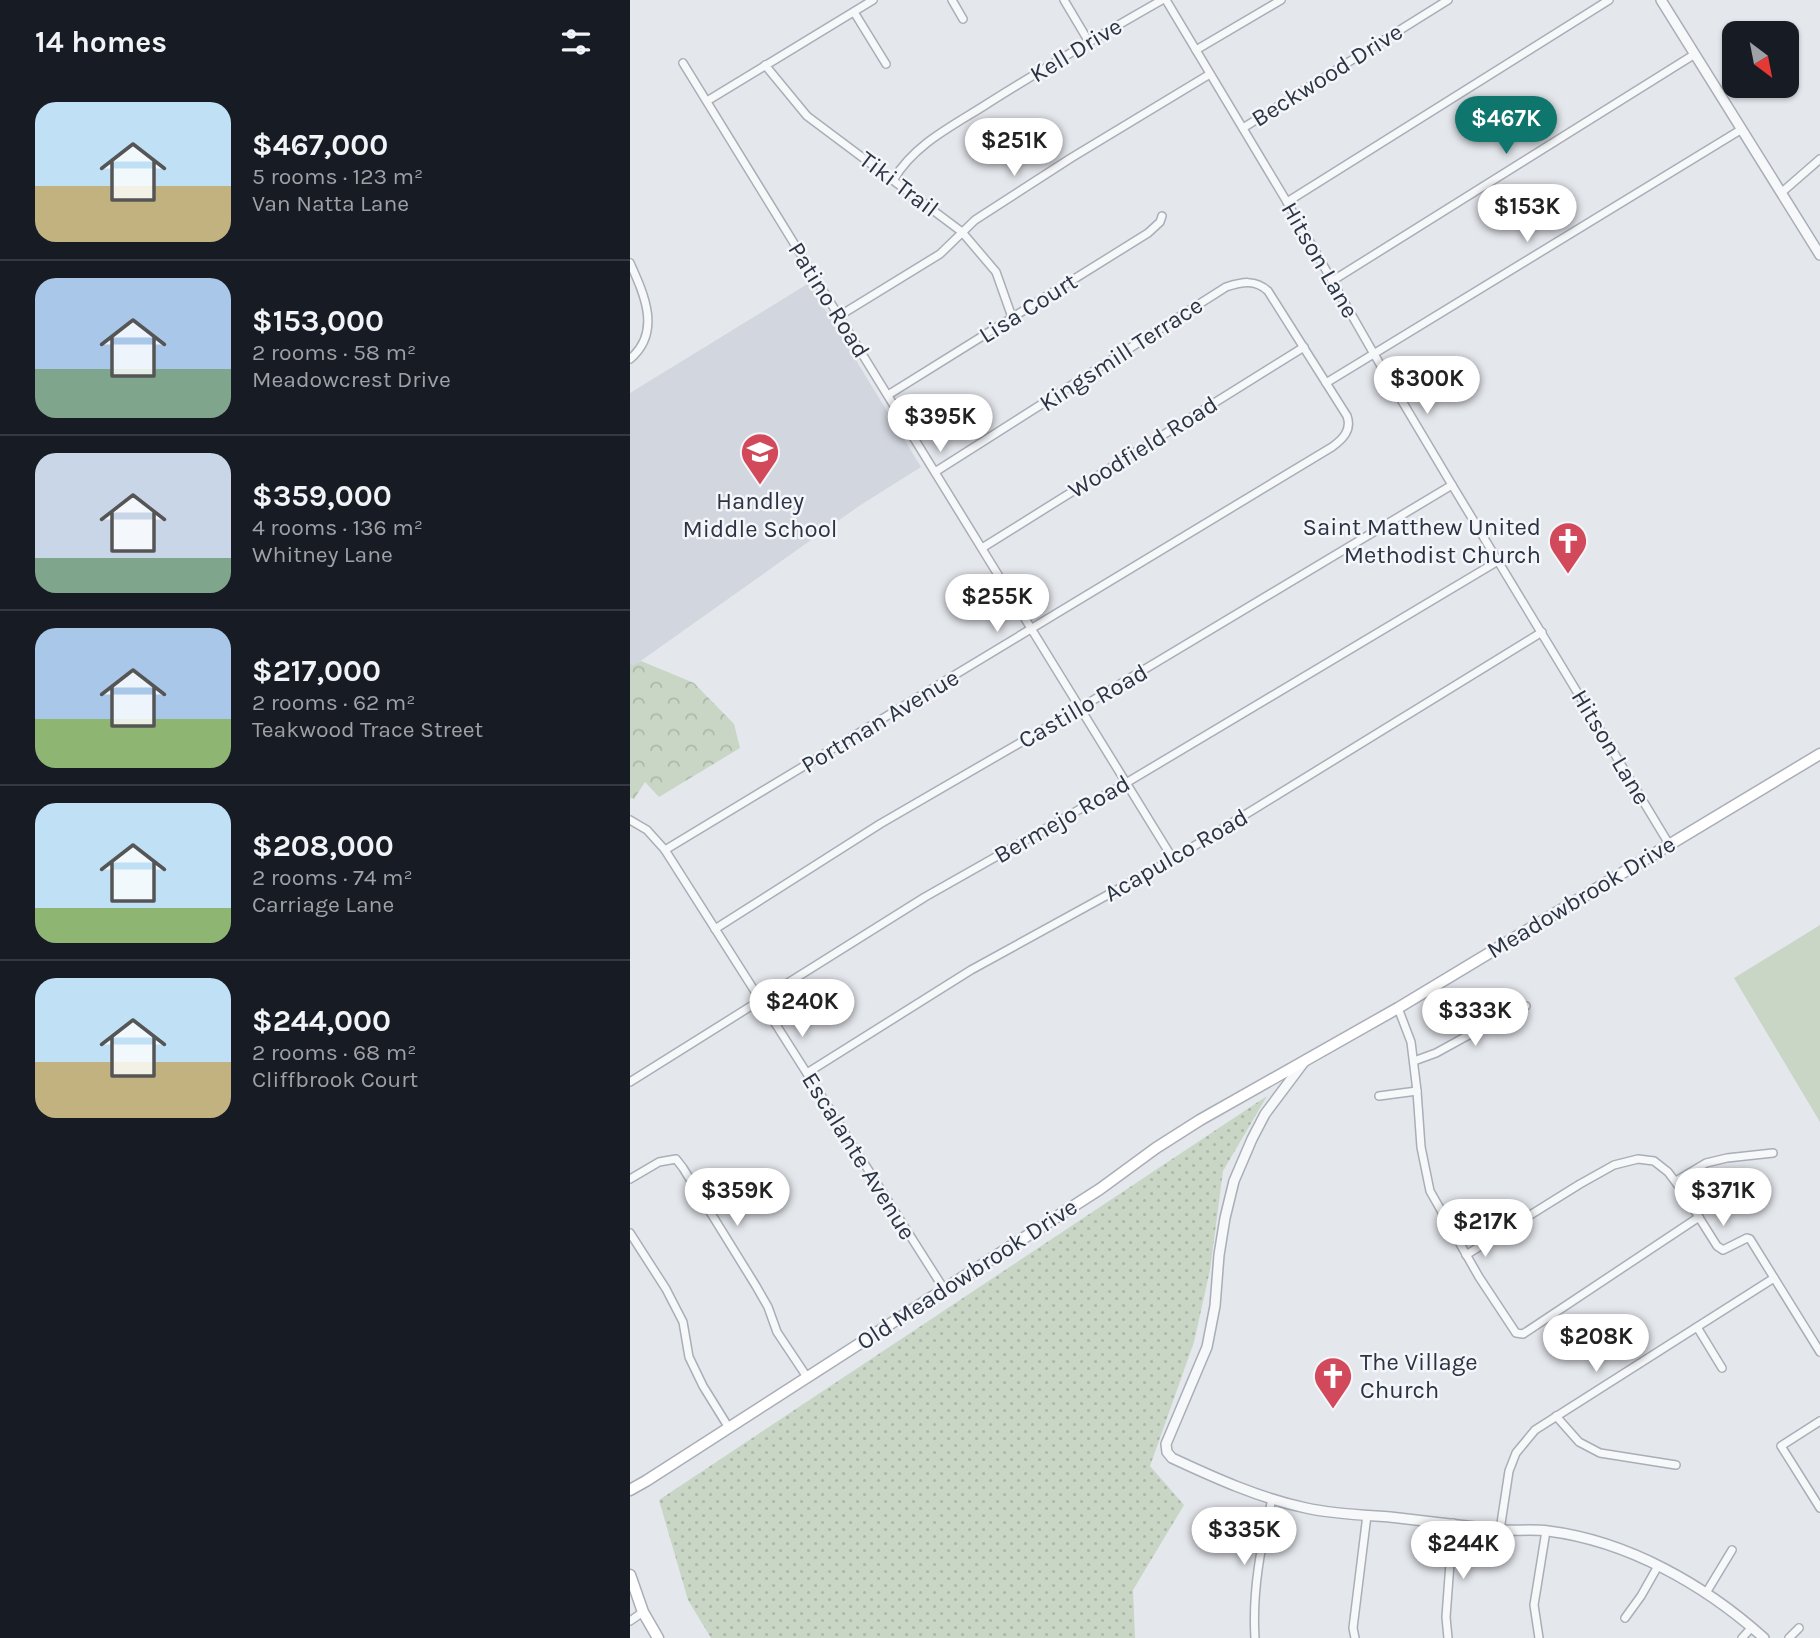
<!DOCTYPE html>
<html lang="en">
<head>
<meta charset="utf-8">
<style>
  :root { --surface:#171b24; --page:#242831; --text:#f1f3f6; --muted:#9ea1a6; --line:#363941; --accent:#0f766e }
  body { margin:0; font-family:Karla,sans-serif; background:var(--page); color:var(--text); height:100vh; display:flex; flex-direction:column; font-size:26px; white-space:nowrap }
  * { box-sizing:border-box; margin:0 }
  p { font-size:23px; color:var(--muted) }
  .icon { flex:none; width:38px; height:38px; fill:none; stroke:currentColor; stroke-width:2; stroke-linecap:round; stroke-linejoin:round }
  .map { position:relative; flex:1; overflow:hidden }
  .drawer { display:flex; flex-direction:column; background:var(--surface); width:630px }
  .drawer>* { flex:none }
  .needle { width:46px; rotate:148deg }
  .tools { position:absolute; left:1092px; top:21px; display:grid; gap:14px }
  .tools a { display:grid; place-items:center; width:77px; height:77px; border-radius:14px; background:var(--surface); box-shadow:0 2px 5px #0004; font-size:35px }
  .price { position:absolute; translate:-50% -60px; padding:0 16px; border-radius:24px; background:#fff; color:#222; font-size:23px; line-height:46px; filter:drop-shadow(0 2px 4px #0008) }
  .price::after { content:''; position:absolute; left:50%; top:42px; width:21px; height:16px; margin-left:-10px; background:inherit; clip-path:polygon(0 0,100% 0,50% 100%) }
  .price.active { background:var(--accent); color:#fff }
  ul { padding:0; list-style:none }
  li { display:flex; align-items:center; gap:21px; height:175px; padding:0 35px }
  li+li { border-top:2px solid var(--line) }
  li span { display:grid; place-items:center; flex:none; width:196px; height:140px; border-radius:21px; color:#555 }
  li>.icon { margin-inline-start:auto }
  span .icon { width:84px; height:84px; fill:#fffc; stroke-width:1 }
  li b { font-size:30px }
  h2 { display:flex; justify-content:space-between; align-items:center; height:84px; padding:0 35px; font-size:30px }
  main { display:flex; flex:1; min-height:0 }
  .map>svg:first-child { display:block }
  .built { fill:#d2d6de }
  .grass { fill:url(#grass-dots) }
  .forest { fill:url(#forest-crowns) }
  .park { fill:#c9d6c5 }
  .lines { fill:none; stroke-linecap:round; stroke-linejoin:round }
  .minor-casing { stroke:#a9aeb7; stroke-width:10 }
  .tertiary-casing { stroke:#a9aeb7; stroke-width:12 }
  .secondary-casing { stroke:#a9aeb7; stroke-width:13 }
  .minor { stroke:#f7f8fa; stroke-width:7 }
  .tertiary { stroke:#f7f8fa; stroke-width:9 }
  .secondary { stroke:#fff; stroke-width:10 }
  .labels { text-anchor:middle; stroke-width:5; stroke-linejoin:round; paint-order:stroke }
  .street-label { font-size:24px; fill:#2b3445; stroke:#f4f6f9 }
  .poi-label { font-size:24px; fill:#2b3445; stroke:#f4f6f9 }
</style>
</head>
<body>
<main>
<section class="drawer">
<h2>14 homes<svg class="icon" aria-label="filters" viewBox="0 0 24 24"><path d="M4 7h16M4 17h16"/><circle cx="9" cy="7" r="2"/><circle cx="15" cy="17" r="2"/></svg></h2>
<ul>
<li><span style="background:linear-gradient(#bfe0f5 60%,#c2b280 0)"><svg class="icon" aria-label="home" viewBox="0 0 24 24"><path d="M3 11l9-7 9 7M6 9v11h12V9"/></svg></span><div><b>$467,000</b><p>5 rooms · 123 m²</p><p>Van Natta Lane</p></div></li>
<li><span style="background:linear-gradient(#a9c7e8 65%,#7fa58c 0)"><svg class="icon" aria-label="home" viewBox="0 0 24 24"><path d="M3 11l9-7 9 7M6 9v11h12V9"/></svg></span><div><b>$153,000</b><p>2 rooms · 58 m²</p><p>Meadowcrest Drive</p></div></li>
<li><span style="background:linear-gradient(#c9d6e8 75%,#7fa58c 0)"><svg class="icon" aria-label="home" viewBox="0 0 24 24"><path d="M3 11l9-7 9 7M6 9v11h12V9"/></svg></span><div><b>$359,000</b><p>4 rooms · 136 m²</p><p>Whitney Lane</p></div></li>
<li><span style="background:linear-gradient(#a9c7e8 65%,#8fb573 0)"><svg class="icon" aria-label="home" viewBox="0 0 24 24"><path d="M3 11l9-7 9 7M6 9v11h12V9"/></svg></span><div><b>$217,000</b><p>2 rooms · 62 m²</p><p>Teakwood Trace Street</p></div></li>
<li><span style="background:linear-gradient(#bfe0f5 75%,#8fb573 0)"><svg class="icon" aria-label="home" viewBox="0 0 24 24"><path d="M3 11l9-7 9 7M6 9v11h12V9"/></svg></span><div><b>$208,000</b><p>2 rooms · 74 m²</p><p>Carriage Lane</p></div></li>
<li><span style="background:linear-gradient(#bfe0f5 60%,#c2b280 0)"><svg class="icon" aria-label="home" viewBox="0 0 24 24"><path d="M3 11l9-7 9 7M6 9v11h12V9"/></svg></span><div><b>$244,000</b><p>2 rooms · 68 m²</p><p>Cliffbrook Court</p></div></li>
</ul>
</section>
<div class="map">
<svg width="1190" height="1638" viewBox="0 0 1190 1638">
  <defs>
    <pattern id="grass-dots" width="8" height="8" patternUnits="userSpaceOnUse" patternTransform="scale(1.75)"><rect width="8" height="8" fill="#c9d6c5"/><path d="M2 2h.1M6 6h.1" fill="none" stroke="#adb8ab" stroke-width="1.8" stroke-linecap="round"/></pattern>
    <pattern id="forest-crowns" width="20" height="18" patternUnits="userSpaceOnUse" patternTransform="scale(1.75)"><rect width="20" height="18" fill="#c9d6c5"/><path d="M2 6a3 3 0 1 1 6 0M12 15a3 3 0 1 1 6 0" fill="none" stroke="#adb8ab"/></pattern>
  </defs>
  <rect width="100%" height="100%" fill="#e4e7ec"/>
  <polygon class="built" points="179,283 291,467 229,506 2,667 0,663 0,393"/>
  <polygon class="grass" points="637,1096 593,1171 580,1270 564,1342 520,1466 554,1505 503,1590 505,1638 81,1638 58,1600 29,1500"/>
  <polygon class="forest" points="11,661 64,683 104,724 110,748 29,797 15,782 4,799 0,798 0,663 2,666"/>
  <polygon class="park" points="1190,925 1190,1122 1104,978"/>
  <g class="lines">
    <g class="minor-casing">
      <g id="minor">
        <polyline points="322,0 333,19"/>
        <polyline points="434,0 459,42"/>
        <polyline points="536,0 657,202 744,354 822,485 1039,844"/>
        <polyline points="224,12 256,64"/>
        <polyline points="566,50 651,0"/>
        <polyline points="53,63 543,859"/>
        <polyline points="135,65 177,116 332,232 366,272 382,317"/>
        <polyline points="77,101 243,0"/>
        <polyline points="613,128 818,0"/>
        <path d="M264,179C285,143 325,125 360,102C416,67 474,33 532,0"/>
        <polyline points="1151,193 1190,159"/>
        <polyline points="657,202 979,0"/>
        <path d="M0,263C14,294 32,332 0,359"/>
        <polyline points="702,281 1065,54"/>
        <polyline points="209,316 310,254 345,220 441,158 580,74"/>
        <polyline points="696,383 1112,129"/>
        <polyline points="258,395 518,233 530,222 532,216"/>
        <polyline points="352,548 674,347"/>
        <polyline points="0,820 17,830 35,850 314,1289"/>
        <path d="M35,850L702,447C713,439 722,430 717,416L638,291C625,279 612,282 596,287L305,472"/>
        <polyline points="85,929 250,824 450,708 822,485"/>
        <polyline points="768,1008 781,1042 787,1091 791,1147 800,1191 849,1277 886,1333 893,1334 1069,1217"/>
        <polyline points="784,1061 806,1053 886,1009 896,1006"/>
        <polyline points="177,1073 341,970 543,859 912,632"/>
        <polyline points="0,1082 295,897 496,783 868,561"/>
        <polyline points="749,1096 787,1091"/>
        <polyline points="0,1179 29,1162 46,1159 53,1168 126,1286 138,1307 147,1332 177,1377"/>
        <polyline points="1046,1181 1076,1163 1097,1158 1143,1153"/>
        <polyline points="0,1233 36,1289 53,1322 59,1357 73,1386 99,1428"/>
        <polyline points="836,1255 950,1184 984,1165 1008,1159 1024,1161 1038,1172 1053,1192 1087,1246 1093,1250 1117,1238 1120,1239 1190,1352"/>
        <polyline points="1067,1327 1092,1368"/>
        <polyline points="926,1416 949,1442 970,1453 1046,1465"/>
        <polyline points="1190,1421 1151,1446 1190,1508"/>
        <polyline points="870,1530 879,1471 886,1453 905,1430 1144,1278"/>
        <polyline points="1076,1593 1102,1550"/>
        <polyline points="995,1618 1011,1596 1028,1566"/>
        <polyline points="0,1621 13,1612"/>
        <path d="M625,1638C622,1591 631,1545 642,1499"/>
        <polyline points="725,1638 723,1628 737,1515"/>
        <polyline points="818,1638 816,1617 823,1523"/>
        <polyline points="909,1638 904,1605 916,1531"/>
        <polyline points="1112,1638 1122,1627"/>
        <polyline points="1159,1638 1169,1628"/>
      </g>
    </g>
    <g class="tertiary-casing">
      <g id="tertiary">
        <polyline points="1031,0 1190,255"/>
        <path d="M674,1062L635,1114L622,1139L604,1181L595,1218L589,1255L585,1306L577,1347L536,1444L537,1452L542,1458C585,1478 629,1498 676,1508C703,1514 732,1515 760,1517C797,1521 834,1526 871,1530C886,1531 903,1529 918,1531C998,1541 1075,1585 1134,1638"/>
      </g>
    </g>
    <g class="secondary-casing">
      <g id="secondary">
        <polyline points="0,1490 16,1481 470,1189 526,1148 570,1120 768,1008 1190,754"/>
        <polyline points="0,1575 13,1612 28,1638"/>
      </g>
    </g>
    <use href="#minor" class="minor"/>
    <use href="#tertiary" class="tertiary"/>
    <use href="#secondary" class="secondary"/>
  </g>
  <defs>
    <g id="school-pin" transform="scale(2.0125)"><path d="M0 17L-7.5 6A9.5 9.5 0 1 1 7.5 6Z" fill="#d1495b" stroke="#f4f6f9"/><path d="M0-5L7-2L0 1L-7-2ZM-4 1L0 2.5L4 1V4Q0 6-4 4Z" fill="#fff"/></g>
    <g id="church-pin" transform="scale(2.0125)"><path d="M0 17L-7.5 6A9.5 9.5 0 1 1 7.5 6Z" fill="#d1495b" stroke="#f4f6f9"/><path d="M-1.2-6h2.4v3.5h3.3v2.4h-3.3V6h-2.4V-.1h-3.3v-2.4h3.3Z" fill="#fff"/></g>
  </defs>
  <g fill-rule="evenodd">
    <use href="#school-pin" x="130" y="452"/>
    <use href="#church-pin" x="938" y="541"/>
    <use href="#church-pin" x="703" y="1376"/>
  </g>
  <g class="labels">
    <g class="street-label">
      <text transform="translate(446 50) rotate(-31)" y="8">Kell Drive</text>
      <text transform="translate(697 75) rotate(-32)" y="8">Beckwood Drive</text>
      <text transform="translate(269 184) rotate(37)" y="8">Tiki Trail</text>
      <text transform="translate(690 260) rotate(60)" y="8">Hitson Lane</text>
      <text transform="translate(199 300) rotate(58)" y="8">Patino Road</text>
      <text transform="translate(398 308) rotate(-32)" y="8">Lisa Court</text>
      <text transform="translate(491 354) rotate(-33)" y="8">Kingsmill Terrace</text>
      <text transform="translate(513 447) rotate(-32)" y="8">Woodfield Road</text>
      <text transform="translate(453 706) rotate(-30)" y="8">Castillo Road</text>
      <text transform="translate(250 721) rotate(-31)" y="8">Portman Avenue</text>
      <text transform="translate(981 747) rotate(59)" y="8">Hitson Lane</text>
      <text transform="translate(432 819) rotate(-30)" y="8">Bermejo Road</text>
      <text transform="translate(546 855) rotate(-30)" y="8">Acapulco Road</text>
      <text transform="translate(951 897) rotate(-31)" y="8">Meadowbrook Drive</text>
      <text transform="translate(229 1156) rotate(58)" y="8">Escalante Avenue</text>
      <text transform="translate(337 1274) rotate(-33)" y="8">Old Meadowbrook Drive</text>
    </g>
    <g class="poi-label">
      <text x="130" y="509">Handley<tspan x="130" dy="28">Middle School</tspan></text>
      <text x="911" y="535" text-anchor="end">Saint Matthew United<tspan x="911" dy="28">Methodist Church</tspan></text>
      <text x="730" y="1370" text-anchor="start">The Village<tspan x="730" dy="28">Church</tspan></text>
    </g>
  </g>
</svg>
<div class="tools">
<a><svg class="needle" viewBox="-14 -14 28 28"><path d="M0-13l5 13h-10z" fill="#e53935"/><path d="M0 13l5-13h-10z" fill="#9ea1a6"/></svg></a>
</div>
<b class="price active" style="left:876px;top:156px">$467K</b>
<b class="price" style="left:384px;top:178px">$251K</b>
<b class="price" style="left:897px;top:244px">$153K</b>
<b class="price" style="left:797px;top:416px">$300K</b>
<b class="price" style="left:310px;top:454px">$395K</b>
<b class="price" style="left:367px;top:634px">$255K</b>
<b class="price" style="left:172px;top:1039px">$240K</b>
<b class="price" style="left:845px;top:1048px">$333K</b>
<b class="price" style="left:107px;top:1228px">$359K</b>
<b class="price" style="left:1093px;top:1228px">$371K</b>
<b class="price" style="left:855px;top:1259px">$217K</b>
<b class="price" style="left:966px;top:1374px">$208K</b>
<b class="price" style="left:614px;top:1567px">$335K</b>
<b class="price" style="left:833px;top:1581px">$244K</b>
</div>
</main>
</body>
</html>
